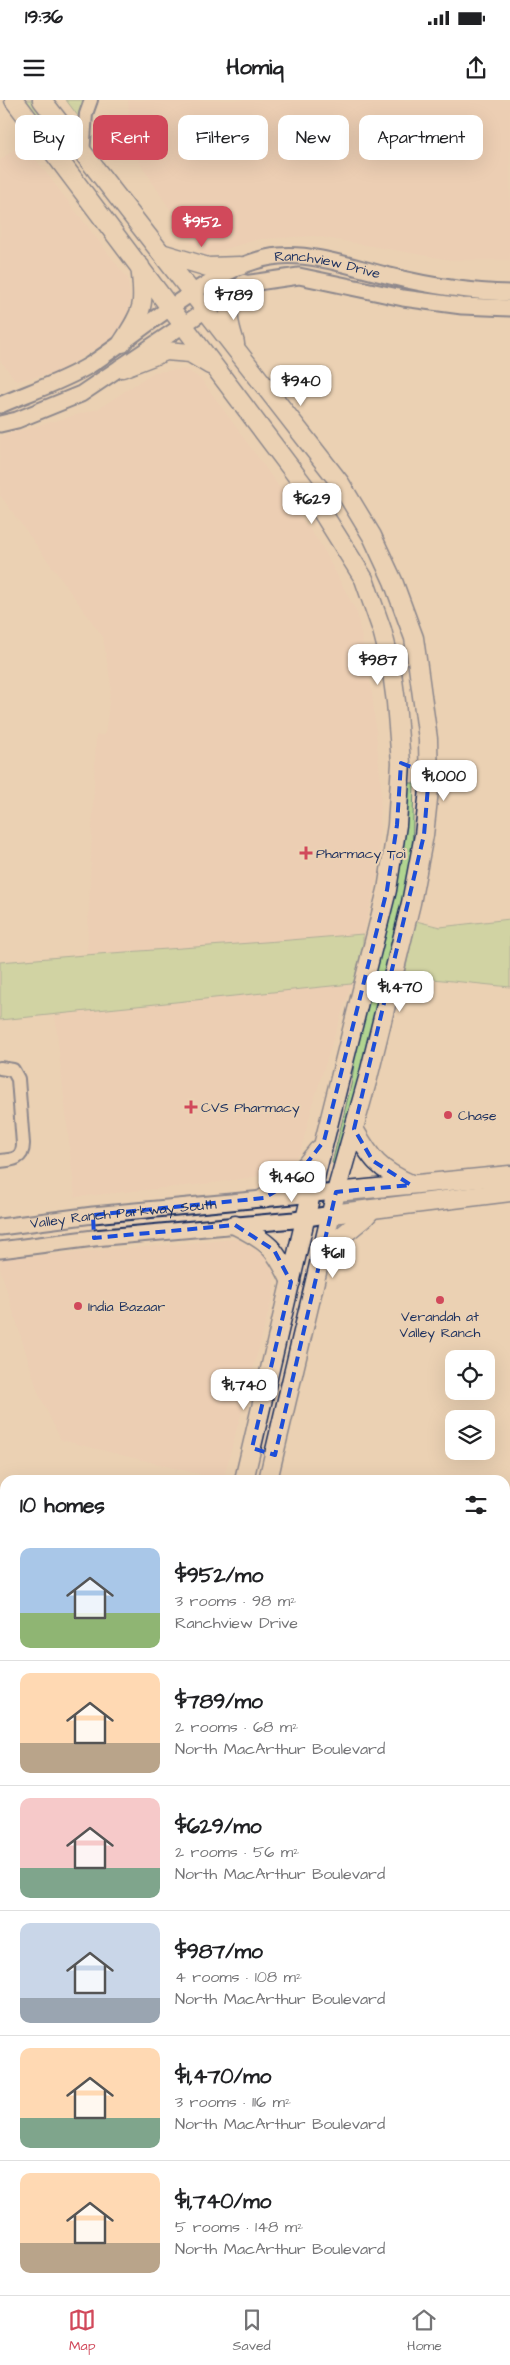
<!DOCTYPE html>
<html lang="en">
<head>
<meta charset="utf-8">
<style>
  :root { --surface:#fff; --page:#f2f2f2; --text:#202124; --muted:#757577; --line:#e0e0e0; --accent:#d1495b }
  body { margin:0; font-family:"Architects Daughter",sans-serif; background:var(--page); color:var(--text); height:100vh; display:flex; flex-direction:column; font-size:19px; white-space:nowrap }
  * { box-sizing:border-box; margin:0 }
  p { font-size:16px; color:var(--muted) }
  .icon { flex:none; width:28px; height:28px; fill:none; stroke:currentColor; stroke-width:2; stroke-linecap:round; stroke-linejoin:round }
  .map { position:relative; flex:1; overflow:hidden }
  .details { position:absolute; left:0px; top:1375px; width:510px; height:820px; display:flex; flex-direction:column; background:var(--surface); border-radius:15px 15px 0 0; box-shadow:0 5px 20px #0002 }
  .details>* { flex:none }
  .hud { position:absolute; left:15px; top:15px; width:480px; height:45px; display:flex; gap:10px }
  .controls { position:absolute; left:445px; top:1250px; display:grid; gap:10px }
  .controls a { display:grid; place-items:center; width:50px; height:50px; border-radius:10px; background:var(--surface); box-shadow:0 5px 20px #0002; font-size:25px }
  .price { position:absolute; translate:-50% -42px; padding:0 11px; border-radius:10px; background:#fff; color:#222; font-size:16px; line-height:32px; filter:drop-shadow(0 1px 2px #0008) }
  .price::after { content:''; position:absolute; left:50%; top:30px; width:15px; height:11px; margin-left:-8px; background:inherit; clip-path:polygon(0 0,100% 0,50% 100%) }
  .price.current { background:var(--accent); color:#fff }
  ul { padding:0; list-style:none }
  li { display:flex; align-items:center; gap:15px; height:125px; padding:0 20px }
  li+li { border-top:1px solid var(--line) }
  li span { display:grid; place-items:center; flex:none; width:140px; height:100px; border-radius:10px; color:#555 }
  li>.icon { margin-inline-start:auto }
  span .icon { width:60px; height:60px; fill:#fffc; stroke-width:1 }
  li b { font-size:21px }
  h2 { display:flex; justify-content:space-between; align-items:center; height:60px; padding:0 20px; font-size:21px }
  .tag { padding:0 18px; border-radius:10px; background:var(--surface); box-shadow:0 5px 20px #0002; font-size:18px; line-height:45px }
  .tag.current { background:var(--accent); color:#fff }
  .status { display:flex; justify-content:space-between; align-items:center; height:35px; padding:0 25px; background:var(--surface); direction:ltr }
  .status svg { height:14px; fill:currentColor }
  header { display:flex; justify-content:space-between; align-items:center; height:65px; padding:0 20px; background:var(--surface); font-size:22px; font-weight:700 }
  .tab-bar { display:flex; justify-content:space-around; align-items:center; height:70px; border-top:1px solid var(--line); background:var(--surface); font-size:14px; color:var(--muted) }
  .tab-bar a { display:grid; justify-items:center; gap:2px }
  .tab-bar .current { color:var(--accent) }
  .map>svg:first-child { display:block }
  .built { fill:#eecab4 }
  .green { fill:#b1d590; stroke:#668277 }
  .lines { fill:none; stroke-linecap:round; stroke-linejoin:round }
  .canal { stroke:#91bdea; stroke-width:11 }
  .minor-casing { stroke:#1b2f5e; stroke-width:16 }
  .tertiary-casing { stroke:#1b2f5e; stroke-width:19 }
  .secondary-casing { stroke:#1b2f5e; stroke-width:21 }
  .minor { stroke:#ebd1b3; stroke-width:12 }
  .tertiary { stroke:#ebd1b3; stroke-width:15 }
  .secondary { stroke:#ebd1b3; stroke-width:18 }
  .marked { fill:none; stroke:#1d4ed8; stroke-width:4; stroke-dasharray:10 6; stroke-linejoin:round }
  .poi-dot { fill:#d1495b; stroke:#ebd1b3; stroke-width:2 }
  .labels { text-anchor:middle; stroke-width:4.5; stroke-linejoin:round; paint-order:stroke }
  .street-label { font-size:14px; fill:#1b2f5e; stroke:#ebd1b3 }
  .poi-label { font-size:14px; fill:#1b2f5e; stroke:#ebd1b3; text-anchor:start }
</style>
</head>
<body>
<div class="status"><b>19:36</b><svg viewBox="0 0 49 12"><path d="M0 12V9h3v3zM5 12V6h3v6zM10 12V3h3v9zM15 12V0h3v12zM26 1h20v11H26zM47 4h2v5h-2z"/></svg></div>
<header><svg class="icon" aria-label="menu" viewBox="0 0 24 24"><path d="M4 6h16M4 12h16M4 18h16"/></svg>Homiq<svg class="icon" aria-label="share" viewBox="0 0 24 24"><path d="M12 15V3M7 8l5-5 5 5M5 13v7h14v-7"/></svg></header>
<div class="map">
<svg width="510" height="2195" viewBox="0 0 510 2195">
  <rect width="100%" height="100%" fill="#ebd1b3"/>
  <filter id="ink" filterUnits="userSpaceOnUse"><feTurbulence type="fractalNoise" baseFrequency=".02" numOctaves="2"/><feDisplacementMap in="SourceGraphic" scale="10" xChannelSelector="R" yChannelSelector="G"/><feConvolveMatrix kernelMatrix="1 2 1 2 8 2 1 2 1" color-interpolation-filters="sRGB"/></filter>
  <g filter="url(#ink)">
    <g class="built">
      <polygon points="128,0 510,0 510,160 451,160 314,136 259,139 205,155 191,142 131,49"/>
      <polygon points="23,43 128,179 130,202 125,225 109,241 55,273 16,281 0,260 0,60"/>
      <polygon points="186,269 202,280 321,445 357,513 372,592 381,686 378,774 363,834 260,844 87,854 96,635 105,635 111,586 103,537 0,395 0,336 98,309 154,272"/>
      <polygon points="351,884 314,999 300,1053 279,1073 213,1083 75,1097 55,915"/>
      <polygon points="238,1139 263,1155 275,1173 273,1195 223,1380 61,1340 38,1292 0,1168 0,1159"/>
      <polygon points="219,2190 370,2190 364,2195 223,2195"/>
    </g>
    <g class="green">
      <polygon points="24,0 32,0 75,54 72,57 51,35"/>
      <polygon points="66,0 86,0 81,20"/>
      <polygon points="409,683 414,683 412,753 409,774 338,1065 332,1063 352,981 356,943 405,727"/>
      <polygon points="510,819 510,887 404,876 416,821 440,827"/>
      <path d="M363,834V844L354,881L351,884L0,920V862C121,851 242,845 363,834Z"/>
    </g>
    <g class="lines">
      <g class="canal">
        <polyline points="505,1664 510,1668"/>
        <polyline points="0,1690 5,1686"/>
      </g>
      <g class="minor-casing">
        <g id="minor">
          <polyline points="83,54 86,14 91,0"/>
          <path d="M0,968L13,970L18,979L23,1044C23,1059 13,1060 0,1061"/>
          <polyline points="0,1562 5,1559"/>
          <polyline points="0,1816 5,1812"/>
          <polyline points="0,1977 5,1973"/>
          <polyline points="0,2016 5,2012"/>
        </g>
      </g>
      <g class="tertiary-casing">
        <g id="tertiary">
          <path id="s1" d="M0,305C30,292 62,282 90,265C141,232 219,161 279,156C315,153 355,168 390,176C430,186 469,192 510,193"/>
          <polyline points="0,324 17,320 81,294 244,184 299,176 403,198 462,206 510,208"/>
          <path id="s2" d="M0,1127L93,1115L336,1092"/>
          <polyline points="0,1150 94,1138 294,1120 332,1114"/>
        </g>
      </g>
      <g class="secondary-casing">
        <g id="secondary">
          <polyline points="14,0 314,399 364,479 382,530 391,565 396,602 401,663 397,725 387,790 311,1094 244,1380"/>
          <polyline points="42,0 340,383 372,436 393,481 414,538 428,639 429,690 424,735 411,803 368,978 336,1092 268,1380"/>
          <polyline points="161,153 208,167 240,166"/>
          <path d="M122,243C144,209 145,206 140,166"/>
          <path d="M235,243C225,212 226,210 244,184"/>
          <polyline points="122,268 166,251 190,253 210,265"/>
          <path d="M354,1029C372,1060 378,1069 411,1084"/>
          <polyline points="336,1092 510,1075"/>
          <polyline points="264,1098 293,1081 318,1050"/>
          <polyline points="332,1114 510,1092"/>
          <path d="M235,1125C269,1142 275,1148 291,1182"/>
          <polyline points="325,1157 337,1140 365,1117 372,1109"/>
          <polyline points="505,1738 510,1734"/>
          <polyline points="505,1750 510,1757"/>
          <polyline points="505,1773 510,1770"/>
          <polyline points="505,2114 510,2121"/>
          <polyline points="0,2126 5,2122"/>
          <polyline points="505,2155 510,2161"/>
          <polyline points="0,2160 5,2157"/>
        </g>
      </g>
      <use href="#minor" class="minor"/>
      <use href="#tertiary" class="tertiary"/>
      <use href="#secondary" class="secondary"/>
    </g>
  </g>
  <path d="M0 0H510V2195H0ZM401,663L429,674L424,735L354,1029L373,1061L411,1085L336,1092L275,1355L252,1348L291,1182L274,1150L235,1125L94,1138L93,1115L264,1098L293,1081L324,1041L387,790L397,725Z" fill="#ebd1b3" fill-opacity=".55" fill-rule="evenodd"/>
  <path class="marked" d="M401,663L429,674L424,735L354,1029L373,1061L411,1085L336,1092L275,1355L252,1348L291,1182L274,1150L235,1125L94,1138L93,1115L264,1098L293,1081L324,1041L387,790L397,725Z"/>
  <g class="poi-dot">
    <path d="M303.5 745.5h5v5h5v5h-5v5h-5v-5h-5v-5h5z"/>
    <path d="M188.5 999.5h5v5h5v5h-5v5h-5v-5h-5v-5h5z"/>
    <circle cx="448" cy="1015" r="5"/>
    <circle cx="440" cy="1200" r="5"/>
    <circle cx="78" cy="1206" r="5"/>
  </g>
  <g class="labels">
    <g class="street-label">
      <text dy="5" stroke="none"><textPath href="#s1" startOffset="368">Ranchview Drive</textPath></text>
      <text dy="5" stroke="none"><textPath href="#s2" startOffset="124">Valley Ranch Parkway South</textPath></text>
    </g>
    <g class="poi-label">
      <text x="316" y="758">Pharmacy Toi</text>
      <text x="201" y="1012">CVS Pharmacy</text>
      <text x="458" y="1020">Chase</text>
      <text x="88" y="1211">India Bazaar</text>
      <text x="440" y="1221" text-anchor="middle">Verandah at<tspan x="440" dy="16">Valley Ranch</tspan></text>
    </g>
  </g>
</svg>
<div class="controls">
<a><svg class="icon" aria-label="locate" viewBox="0 0 24 24"><circle cx="12" cy="12" r="6"/><path d="M12 2v4M12 18v4M2 12h4M18 12h4"/></svg></a>
<a><svg class="icon" aria-label="layers" viewBox="0 0 24 24"><path d="M12 4l9 5-9 5-9-5zM3 14l9 5 9-5"/></svg></a>
</div>
<b class="price current" style="left:202px;top:148px">$952</b>
<b class="price" style="left:234px;top:221px">$789</b>
<b class="price" style="left:301px;top:307px">$940</b>
<b class="price" style="left:312px;top:425px">$629</b>
<b class="price" style="left:378px;top:586px">$987</b>
<b class="price" style="left:444px;top:702px">$1,000</b>
<b class="price" style="left:400px;top:913px">$1,470</b>
<b class="price" style="left:292px;top:1103px">$1,460</b>
<b class="price" style="left:333px;top:1179px">$611</b>
<b class="price" style="left:244px;top:1311px">$1,740</b>
<div class="hud">
<a class="tag">Buy</a>
<a class="tag current">Rent</a>
<a class="tag">Filters</a>
<a class="tag">New</a>
<a class="tag">Apartment</a>
</div>
<section class="details">
<h2>10 homes<svg class="icon" aria-label="filters" viewBox="0 0 24 24"><path d="M4 7h16M4 17h16"/><circle cx="9" cy="7" r="2"/><circle cx="15" cy="17" r="2"/></svg></h2>
<ul>
<li><span style="background:linear-gradient(#a9c7e8 65%,#8fb573 0)"><svg class="icon" aria-label="home" viewBox="0 0 24 24"><path d="M3 11l9-7 9 7M6 9v11h12V9"/></svg></span><div><b>$952/mo</b><p>3 rooms · 98 m²</p><p>Ranchview Drive</p></div></li>
<li><span style="background:linear-gradient(#ffd9b3 70%,#b9a48a 0)"><svg class="icon" aria-label="home" viewBox="0 0 24 24"><path d="M3 11l9-7 9 7M6 9v11h12V9"/></svg></span><div><b>$789/mo</b><p>2 rooms · 68 m²</p><p>North MacArthur Boulevard</p></div></li>
<li><span style="background:linear-gradient(#f6c9c9 70%,#7fa58c 0)"><svg class="icon" aria-label="home" viewBox="0 0 24 24"><path d="M3 11l9-7 9 7M6 9v11h12V9"/></svg></span><div><b>$629/mo</b><p>2 rooms · 56 m²</p><p>North MacArthur Boulevard</p></div></li>
<li><span style="background:linear-gradient(#c9d6e8 75%,#9aa5b1 0)"><svg class="icon" aria-label="home" viewBox="0 0 24 24"><path d="M3 11l9-7 9 7M6 9v11h12V9"/></svg></span><div><b>$987/mo</b><p>4 rooms · 108 m²</p><p>North MacArthur Boulevard</p></div></li>
<li><span style="background:linear-gradient(#ffd9b3 70%,#7fa58c 0)"><svg class="icon" aria-label="home" viewBox="0 0 24 24"><path d="M3 11l9-7 9 7M6 9v11h12V9"/></svg></span><div><b>$1,470/mo</b><p>3 rooms · 116 m²</p><p>North MacArthur Boulevard</p></div></li>
<li><span style="background:linear-gradient(#ffd9b3 70%,#b9a48a 0)"><svg class="icon" aria-label="home" viewBox="0 0 24 24"><path d="M3 11l9-7 9 7M6 9v11h12V9"/></svg></span><div><b>$1,740/mo</b><p>5 rooms · 148 m²</p><p>North MacArthur Boulevard</p></div></li>
</ul>
</section>
</div>
<nav class="tab-bar">
<a class="current"><svg class="icon" aria-label="map" viewBox="0 0 24 24"><path d="M3 6l6-2 6 2 6-2v14l-6 2-6-2-6 2zM9 4v14M15 6v14"/></svg>Map</a>
<a><svg class="icon" aria-label="saved" viewBox="0 0 24 24"><path d="M7 4h10v16l-5-4-5 4z"/></svg>Saved</a>
<a><svg class="icon" aria-label="home" viewBox="0 0 24 24"><path d="M3 11l9-7 9 7M6 9v11h12V9"/></svg>Home</a>
</nav>
</body>
</html>
